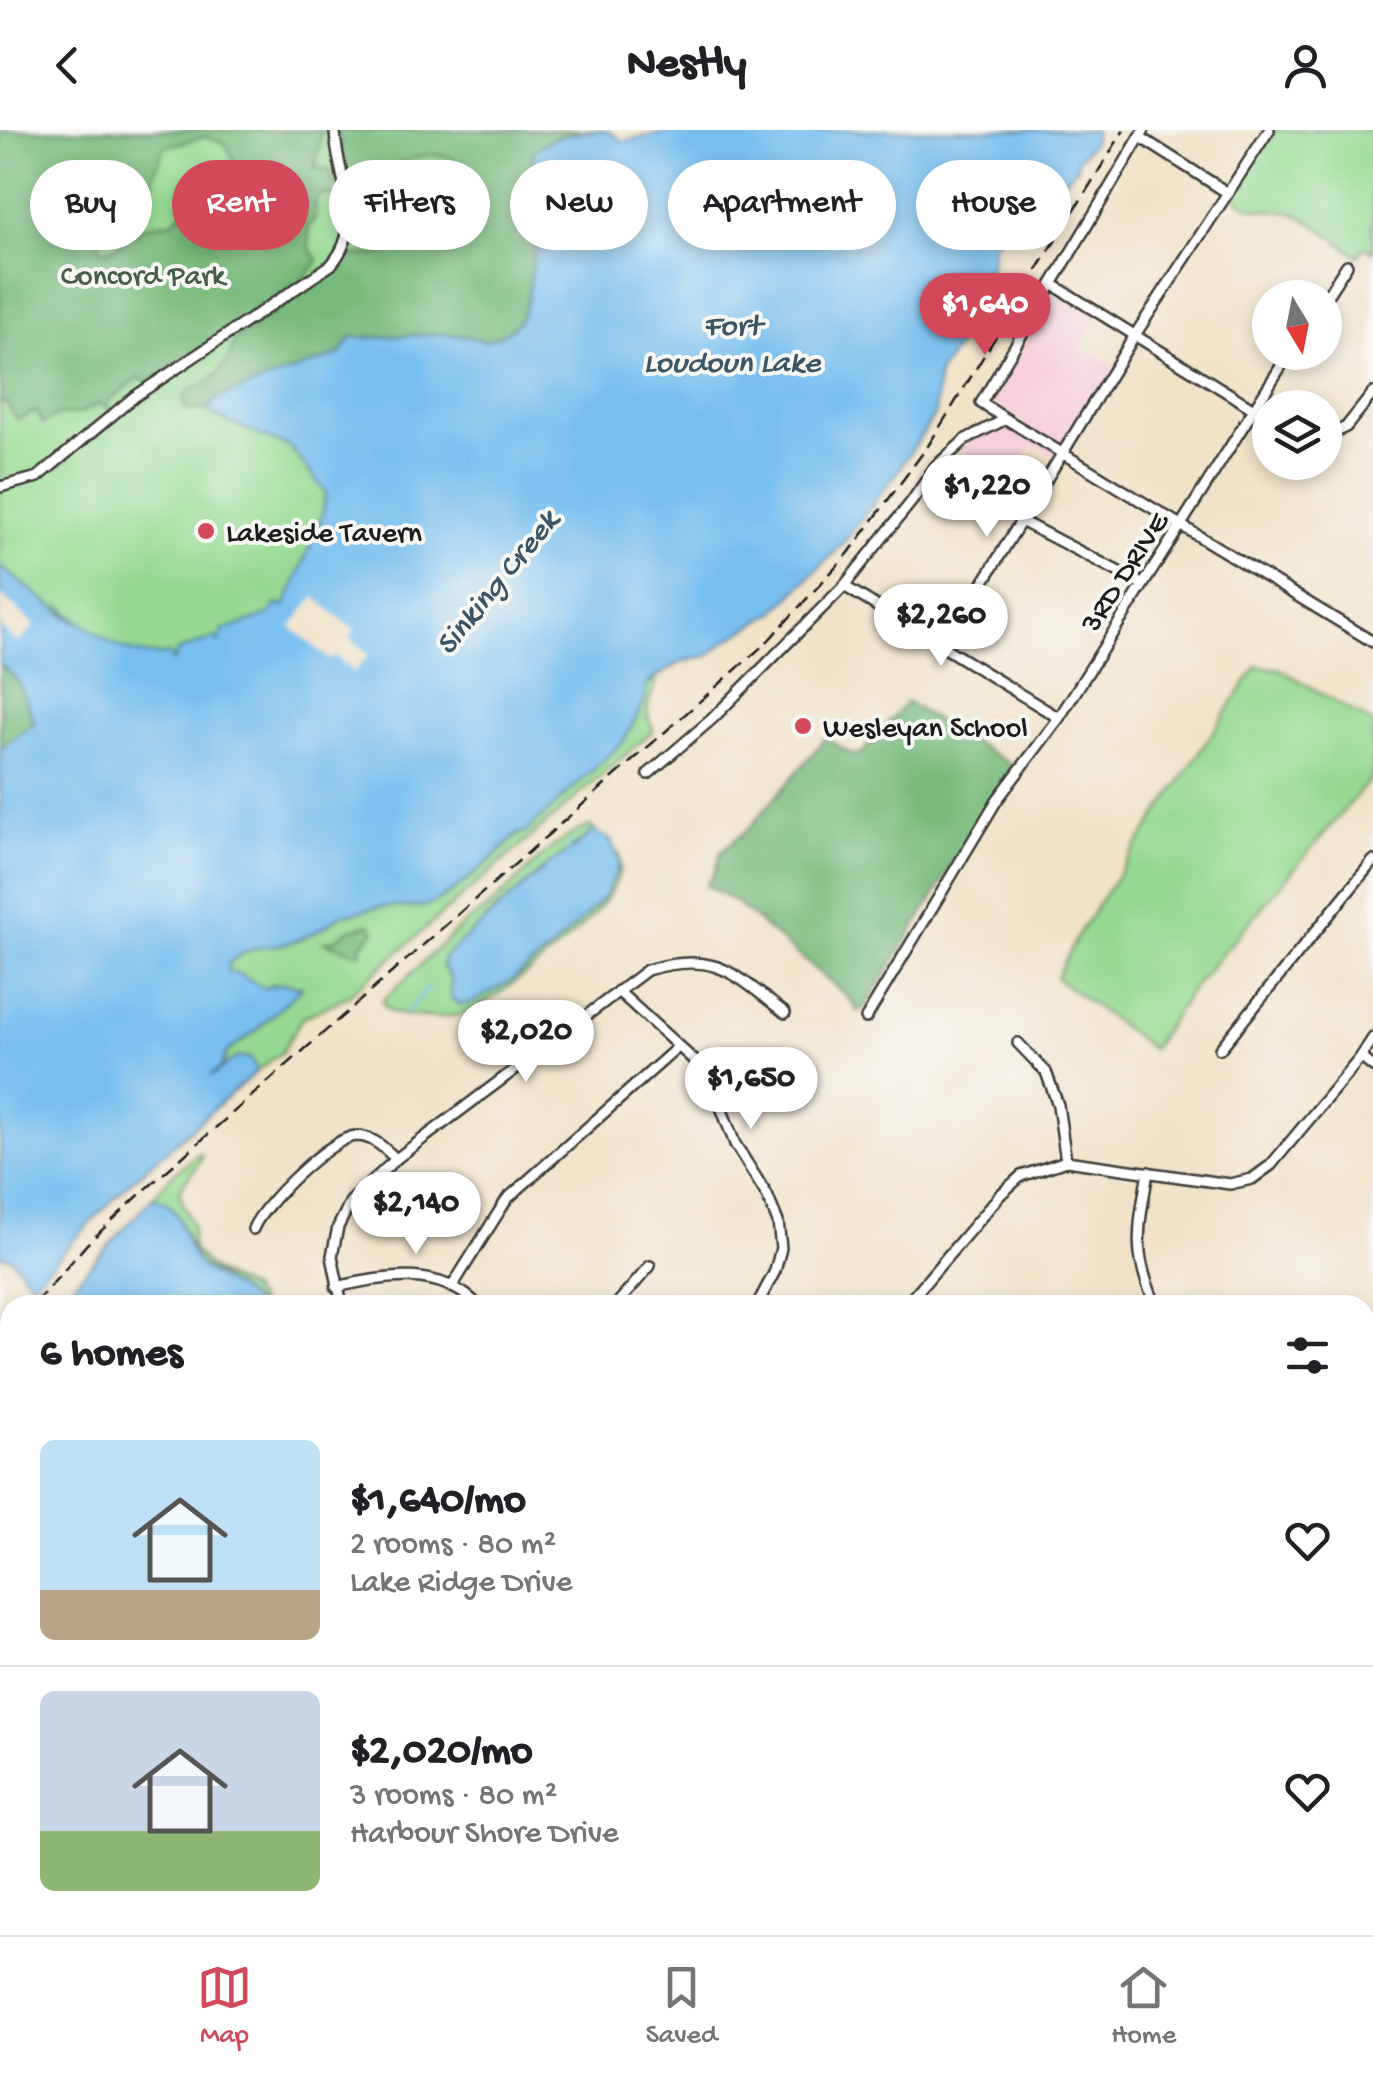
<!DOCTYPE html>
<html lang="en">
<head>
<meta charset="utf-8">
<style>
  :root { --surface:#fff; --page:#f6f6f6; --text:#202124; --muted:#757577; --line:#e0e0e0; --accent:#d1495b }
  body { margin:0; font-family:"Gochi Hand",sans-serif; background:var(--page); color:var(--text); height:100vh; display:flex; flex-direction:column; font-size:38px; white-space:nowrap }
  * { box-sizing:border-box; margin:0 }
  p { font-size:32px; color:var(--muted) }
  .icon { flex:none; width:55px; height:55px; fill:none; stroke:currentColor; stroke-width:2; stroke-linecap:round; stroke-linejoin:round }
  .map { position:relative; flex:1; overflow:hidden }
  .details { position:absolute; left:0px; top:1165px; width:1375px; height:640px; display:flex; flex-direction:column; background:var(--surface); border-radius:30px 30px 0 0; box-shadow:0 5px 15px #0003 }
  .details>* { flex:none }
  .guide { position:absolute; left:30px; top:30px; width:1315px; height:90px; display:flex; gap:20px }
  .needle { width:65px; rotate:170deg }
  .tools { position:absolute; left:1252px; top:150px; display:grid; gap:20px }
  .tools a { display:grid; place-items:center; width:90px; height:90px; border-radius:50%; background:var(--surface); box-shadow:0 5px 15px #0003; font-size:50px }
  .price { position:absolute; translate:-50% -85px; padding:0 22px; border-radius:35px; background:#fff; color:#222; font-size:32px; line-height:65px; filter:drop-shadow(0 2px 5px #0008) }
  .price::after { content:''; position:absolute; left:50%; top:60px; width:30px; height:22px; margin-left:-15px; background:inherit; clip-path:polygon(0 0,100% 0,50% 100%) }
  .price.on { background:var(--accent); color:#fff }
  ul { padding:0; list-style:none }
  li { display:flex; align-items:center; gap:30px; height:250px; padding:0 40px }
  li+li { border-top:2px solid var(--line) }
  li span { display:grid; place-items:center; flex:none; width:280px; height:200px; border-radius:15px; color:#555 }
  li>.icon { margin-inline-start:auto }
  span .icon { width:120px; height:120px; fill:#fffc; stroke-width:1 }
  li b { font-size:42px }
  h2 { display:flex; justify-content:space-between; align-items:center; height:120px; padding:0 40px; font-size:42px }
  .pill { padding:0 35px; border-radius:45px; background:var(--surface); box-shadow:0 5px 15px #0003; font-size:35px; line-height:90px }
  .pill.on { background:var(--accent); color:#fff }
  header { display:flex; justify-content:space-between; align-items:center; height:130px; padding:0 40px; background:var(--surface); font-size:45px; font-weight:700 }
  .menu { display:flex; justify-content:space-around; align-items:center; height:140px; border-top:2px solid var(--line); background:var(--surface); font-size:28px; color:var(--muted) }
  .menu a { display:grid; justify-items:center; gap:5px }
  .menu .on { color:var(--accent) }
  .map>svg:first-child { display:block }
  .built { fill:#f5cfdb }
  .green { fill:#94d992; stroke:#587a57; stroke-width:2.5 }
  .forest { fill:#77b97c; stroke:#4a6a4c; stroke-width:2.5; fill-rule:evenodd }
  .water { fill:#78bff0; stroke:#4a6e86; stroke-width:2.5 }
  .pier { fill:#f1e3c9 }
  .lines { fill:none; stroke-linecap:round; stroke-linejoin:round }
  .stream { stroke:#78bff0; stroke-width:2.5 }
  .minor-casing { stroke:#3c3a36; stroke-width:14 }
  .minor { stroke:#fff; stroke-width:9 }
  .rail { stroke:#1c1c1c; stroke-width:2.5; stroke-dasharray:15 8; stroke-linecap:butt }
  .poi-dot { fill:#d1495b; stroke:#f6f6f2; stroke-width:4 }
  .labels { text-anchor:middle; stroke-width:8; stroke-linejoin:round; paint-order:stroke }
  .park-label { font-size:30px; fill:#465e45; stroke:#f6f6f2 }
  .poi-label { font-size:30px; fill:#1c1c1c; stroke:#f6f6f2; text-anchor:start }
  .street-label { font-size:30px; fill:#1c1c1c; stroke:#f6f6f2 }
  .water-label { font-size:32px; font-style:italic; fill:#3c5566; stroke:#f6f6f2 }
</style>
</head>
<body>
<header><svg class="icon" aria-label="back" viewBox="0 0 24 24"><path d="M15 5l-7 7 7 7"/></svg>Nestly<svg class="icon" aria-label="person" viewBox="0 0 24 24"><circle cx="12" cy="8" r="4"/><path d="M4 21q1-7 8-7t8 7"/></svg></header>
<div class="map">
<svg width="1373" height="1805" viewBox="0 0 1373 1805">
  <rect width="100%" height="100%" fill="#f6f6f2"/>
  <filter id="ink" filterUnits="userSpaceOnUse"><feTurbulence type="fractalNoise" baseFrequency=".01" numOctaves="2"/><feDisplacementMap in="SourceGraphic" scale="20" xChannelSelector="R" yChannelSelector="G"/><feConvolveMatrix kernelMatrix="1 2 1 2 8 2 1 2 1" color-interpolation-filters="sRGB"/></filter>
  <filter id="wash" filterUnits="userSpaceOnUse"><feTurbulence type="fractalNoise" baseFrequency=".0048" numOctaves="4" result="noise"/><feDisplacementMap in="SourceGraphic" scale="40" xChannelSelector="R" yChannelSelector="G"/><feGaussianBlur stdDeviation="2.25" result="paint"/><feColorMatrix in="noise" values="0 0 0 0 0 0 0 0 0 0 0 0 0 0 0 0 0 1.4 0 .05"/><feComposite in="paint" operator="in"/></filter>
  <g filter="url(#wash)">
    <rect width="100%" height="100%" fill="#f1e3c9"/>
    <polygon class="built" points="1054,165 1098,188 1080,217 1118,238 1063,331 1032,315 1005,359 982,345 958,318 989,300 1003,298 1018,306 1026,294 997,275 993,269"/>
    <g class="green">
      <polygon points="0,0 600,0 555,7 291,312 327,352 327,385 285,483 198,527 146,537 77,494 0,437"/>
      <path d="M1274,0H1370L1373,6V122L1365,117L1358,126C1339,113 1319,95 1297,85C1276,75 1244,88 1233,61Z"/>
      <polygon points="1257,536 1280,539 1373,594 1373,646 1189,863 1152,919 1056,848 1081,800"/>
      <path d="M657,546C655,567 639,576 654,600L348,866L302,888L282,922L257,941L250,928C230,924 226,940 210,947L224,931L227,922L257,900L301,857L273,854L264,859L238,844L228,842V834C253,810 275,821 302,808C317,801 330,794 342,784C356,785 366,778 380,777C397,775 419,781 435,772C466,755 493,727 520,703H525L623,611L644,572L643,559Z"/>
      <path d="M591,696L594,700L489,786L443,837L451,849L450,859L504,854L512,850C542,823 626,764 618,722C641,766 509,860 474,879C455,889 434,888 413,886C400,885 387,884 382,871L386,867C413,843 438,817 465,793C472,786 483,783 490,776C521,750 551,708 591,696Z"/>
      <path d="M198,1024L203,1025C197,1040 184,1048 179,1063L192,1095L193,1120C201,1129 209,1138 219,1144C235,1154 254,1156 260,1175L197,1132L176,1082L156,1068L151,1069L174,1043Z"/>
    </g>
    <g class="forest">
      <path d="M0,0H322L315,38L331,40L333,52L340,51L342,62L336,67L324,64L316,68L315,90L309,96V118L318,129C313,154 177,233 148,252L139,248L107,272L109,279L99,274L78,284L58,285L43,294L36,281L19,289L14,287L6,271L0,273ZM205,7L226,14L235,33L227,46L172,91L143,97L120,115L107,121L99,116L96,102L104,69L120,63L146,68L164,17Z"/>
      <path d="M338,0H600L555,7L548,69L555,73L554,82L544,98V121L536,118C524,160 538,198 484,211C442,196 395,211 351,207L342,223L210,274L208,281L186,279L183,269L187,262L214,248L228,230L235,209L306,160L341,127L382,124L390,111L409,112L447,125L458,96L477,77L463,55L454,29C422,14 377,45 348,58Z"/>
      <polygon points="0,534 18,551 35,594 0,619"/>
      <polygon points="906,572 1012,635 1009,644 867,875 858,882 848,867 735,772 706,755 714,744 721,722 750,697 826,608 853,625 862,623"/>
      <polygon points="370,794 375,801 362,814 360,824 324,812 338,808 348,800"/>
      <polygon points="1373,1455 1373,1623 1365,1616 1365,1457"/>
    </g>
    <g class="water">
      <path d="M600,0L610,2L622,11L680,0H1095L1093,12L1078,29L1076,39L1042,70L1019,83L993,114L991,137L967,184L957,216L938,244L935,284L899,340L840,417L775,482L723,513L710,525L680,533L647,553L644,572L624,611L525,703H519C493,727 466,755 435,772C419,781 397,775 380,777C366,778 355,785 342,784C330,794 317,802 302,808C274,821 253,810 228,834V842L238,844L264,858L283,853L302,857L257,900L227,922L221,938L210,946C226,941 229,923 250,928L257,941L127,1055L35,1151L30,1152L10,1127L0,1126V619L35,593L18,551L0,534V437L77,494L59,475C92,501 125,532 169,524L173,531L177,521L215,508L219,512L222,501L269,485L276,474L285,477L322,387L326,363L290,317L216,287L208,281L215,269L341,224L351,207C395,211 442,196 484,211C538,198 524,159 536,118L542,120L540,114L544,98L541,93L554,82L555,73C540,64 533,40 533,23C550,4 575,4 600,0Z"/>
      <polygon points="594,700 611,710 620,733 604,767 552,819 512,850 474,872 461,875 451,869 451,849 443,837 444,827 549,734 572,720"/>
      <path d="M156,1068C184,1078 180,1104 193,1126C205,1148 240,1155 256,1175H54L151,1069Z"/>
    </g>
    <g class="pier">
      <polygon points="0,465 35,495 19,513 0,497"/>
      <polygon points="315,467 355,501 349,508 369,525 354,542 335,526 330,530 291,497"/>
    </g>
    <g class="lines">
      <g class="stream">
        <polyline points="568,724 571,712"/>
        <polyline points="406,884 428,857"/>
      </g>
    </g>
  </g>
  <g filter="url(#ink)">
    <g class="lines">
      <g class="minor-casing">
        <g id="minor">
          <polyline points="1140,7 1228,63"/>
          <polyline points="1052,154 1270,289"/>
          <polyline points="1325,169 1347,135"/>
          <polyline points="1006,289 1373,512"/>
          <polyline points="1325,307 1346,297 1373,263"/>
          <path d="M0,357L38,347L134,267L331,135C368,92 336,49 335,0"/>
          <polyline points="1021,391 1142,454"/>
          <polyline points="844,456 1059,588"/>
          <polyline points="943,518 1135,205 1269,0"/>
          <polyline points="648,644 712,589 844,456 912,371 935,337 966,309 1006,289 981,273 1144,0"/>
          <polyline points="618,861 708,943 735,1014 767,1065 778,1092 781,1118 775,1141 757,1175"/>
          <polyline points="866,888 997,670 1059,588 1290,222"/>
          <polyline points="1018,913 1046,942 1058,975 1066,1031"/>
          <polyline points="1220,919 1373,731"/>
          <polyline points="1361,927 1373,937"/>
          <path d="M1148,1042C1139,1096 1131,1123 1156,1175"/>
          <path d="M253,1099C261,1076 331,1007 356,1006C373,1006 384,1018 396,1029"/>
          <polyline points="453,1155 507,1069 678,917"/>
          <path d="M336,1157C387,1146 438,1136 478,1175"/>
          <path d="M342,1175L332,1126L338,1097L351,1071L396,1029L647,840C716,820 733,843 785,883"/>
          <polyline points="616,1175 650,1136"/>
          <polyline points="906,1175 1000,1065 1021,1046 1066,1031 1230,1054 1252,1049 1271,1035 1361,927 1373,908"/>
          <polyline points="1365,1373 1373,1367"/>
          <polyline points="1365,1448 1373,1446"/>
          <polyline points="0,1656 10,1660"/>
          <polyline points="0,1752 10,1738"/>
          <polyline points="295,1795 303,1805"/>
          <polyline points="309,1795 317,1805"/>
          <polyline points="531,1795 536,1805"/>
          <polyline points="922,1795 922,1805"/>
          <polyline points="150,1805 160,1795"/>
          <polyline points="350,1805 362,1795"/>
          <polyline points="782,1805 801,1795"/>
          <polyline points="1128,1805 1171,1795"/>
          <polyline points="1369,1805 1373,1801"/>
        </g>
      </g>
      <use href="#minor" class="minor"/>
      <g class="rail">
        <polyline points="34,1175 87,1114 137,1067 766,513 848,424 928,316 1124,0"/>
        <polyline points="0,1218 10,1204"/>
      </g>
    </g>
  </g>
  <g class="poi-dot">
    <circle cx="206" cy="401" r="10"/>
    <circle cx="803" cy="596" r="10"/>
  </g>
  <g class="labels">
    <g class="park-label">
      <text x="143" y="154">Concord Park</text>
    </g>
    <g class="poi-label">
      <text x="226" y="411">Lakeside Tavern</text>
      <text x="823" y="606">Wesleyan School</text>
    </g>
    <g class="street-label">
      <text transform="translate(1123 441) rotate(-57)" y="10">3RD DRIVE</text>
    </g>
    <g class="water-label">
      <text x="732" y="204">Fort<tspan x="732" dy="37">Loudoun Lake</tspan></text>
      <text transform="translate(495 451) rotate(-51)" y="11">Sinking Creek</text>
    </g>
  </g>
</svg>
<div class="tools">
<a><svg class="needle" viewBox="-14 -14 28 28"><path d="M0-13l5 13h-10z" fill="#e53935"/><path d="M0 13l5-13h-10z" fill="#757577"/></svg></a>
<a><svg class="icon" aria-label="layers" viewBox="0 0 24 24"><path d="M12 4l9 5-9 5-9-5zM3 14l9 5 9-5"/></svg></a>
</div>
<b class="price on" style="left:985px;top:228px">$1,640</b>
<b class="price" style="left:987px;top:410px">$1,220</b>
<b class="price" style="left:941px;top:539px">$2,260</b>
<b class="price" style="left:526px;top:955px">$2,020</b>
<b class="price" style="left:751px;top:1002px">$1,650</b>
<b class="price" style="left:416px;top:1127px">$2,140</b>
<div class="guide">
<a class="pill">Buy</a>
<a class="pill on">Rent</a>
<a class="pill">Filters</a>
<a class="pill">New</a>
<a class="pill">Apartment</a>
<a class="pill">House</a>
</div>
<section class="details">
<h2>6 homes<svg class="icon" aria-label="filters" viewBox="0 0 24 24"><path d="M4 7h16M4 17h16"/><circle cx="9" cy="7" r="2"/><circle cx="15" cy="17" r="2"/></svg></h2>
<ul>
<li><span style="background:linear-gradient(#bfe0f5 75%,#b9a48a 0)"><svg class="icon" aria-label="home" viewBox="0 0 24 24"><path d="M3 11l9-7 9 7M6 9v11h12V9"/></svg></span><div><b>$1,640/mo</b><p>2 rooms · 80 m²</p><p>Lake Ridge Drive</p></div><svg class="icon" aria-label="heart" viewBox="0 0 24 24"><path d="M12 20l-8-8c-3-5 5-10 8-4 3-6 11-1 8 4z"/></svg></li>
<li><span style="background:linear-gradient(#c9d6e8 70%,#8fb573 0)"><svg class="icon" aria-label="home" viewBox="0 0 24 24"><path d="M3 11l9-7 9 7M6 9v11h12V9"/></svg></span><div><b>$2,020/mo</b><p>3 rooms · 80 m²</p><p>Harbour Shore Drive</p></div><svg class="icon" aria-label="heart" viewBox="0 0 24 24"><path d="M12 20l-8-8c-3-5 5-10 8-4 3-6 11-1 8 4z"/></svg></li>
</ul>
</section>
</div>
<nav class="menu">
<a class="on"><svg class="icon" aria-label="map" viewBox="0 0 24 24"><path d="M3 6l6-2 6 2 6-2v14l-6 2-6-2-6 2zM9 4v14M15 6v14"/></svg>Map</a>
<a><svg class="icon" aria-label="saved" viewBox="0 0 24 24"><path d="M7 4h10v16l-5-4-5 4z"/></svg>Saved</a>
<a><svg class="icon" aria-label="home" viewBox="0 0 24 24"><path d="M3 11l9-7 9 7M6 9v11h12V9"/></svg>Home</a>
</nav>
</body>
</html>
